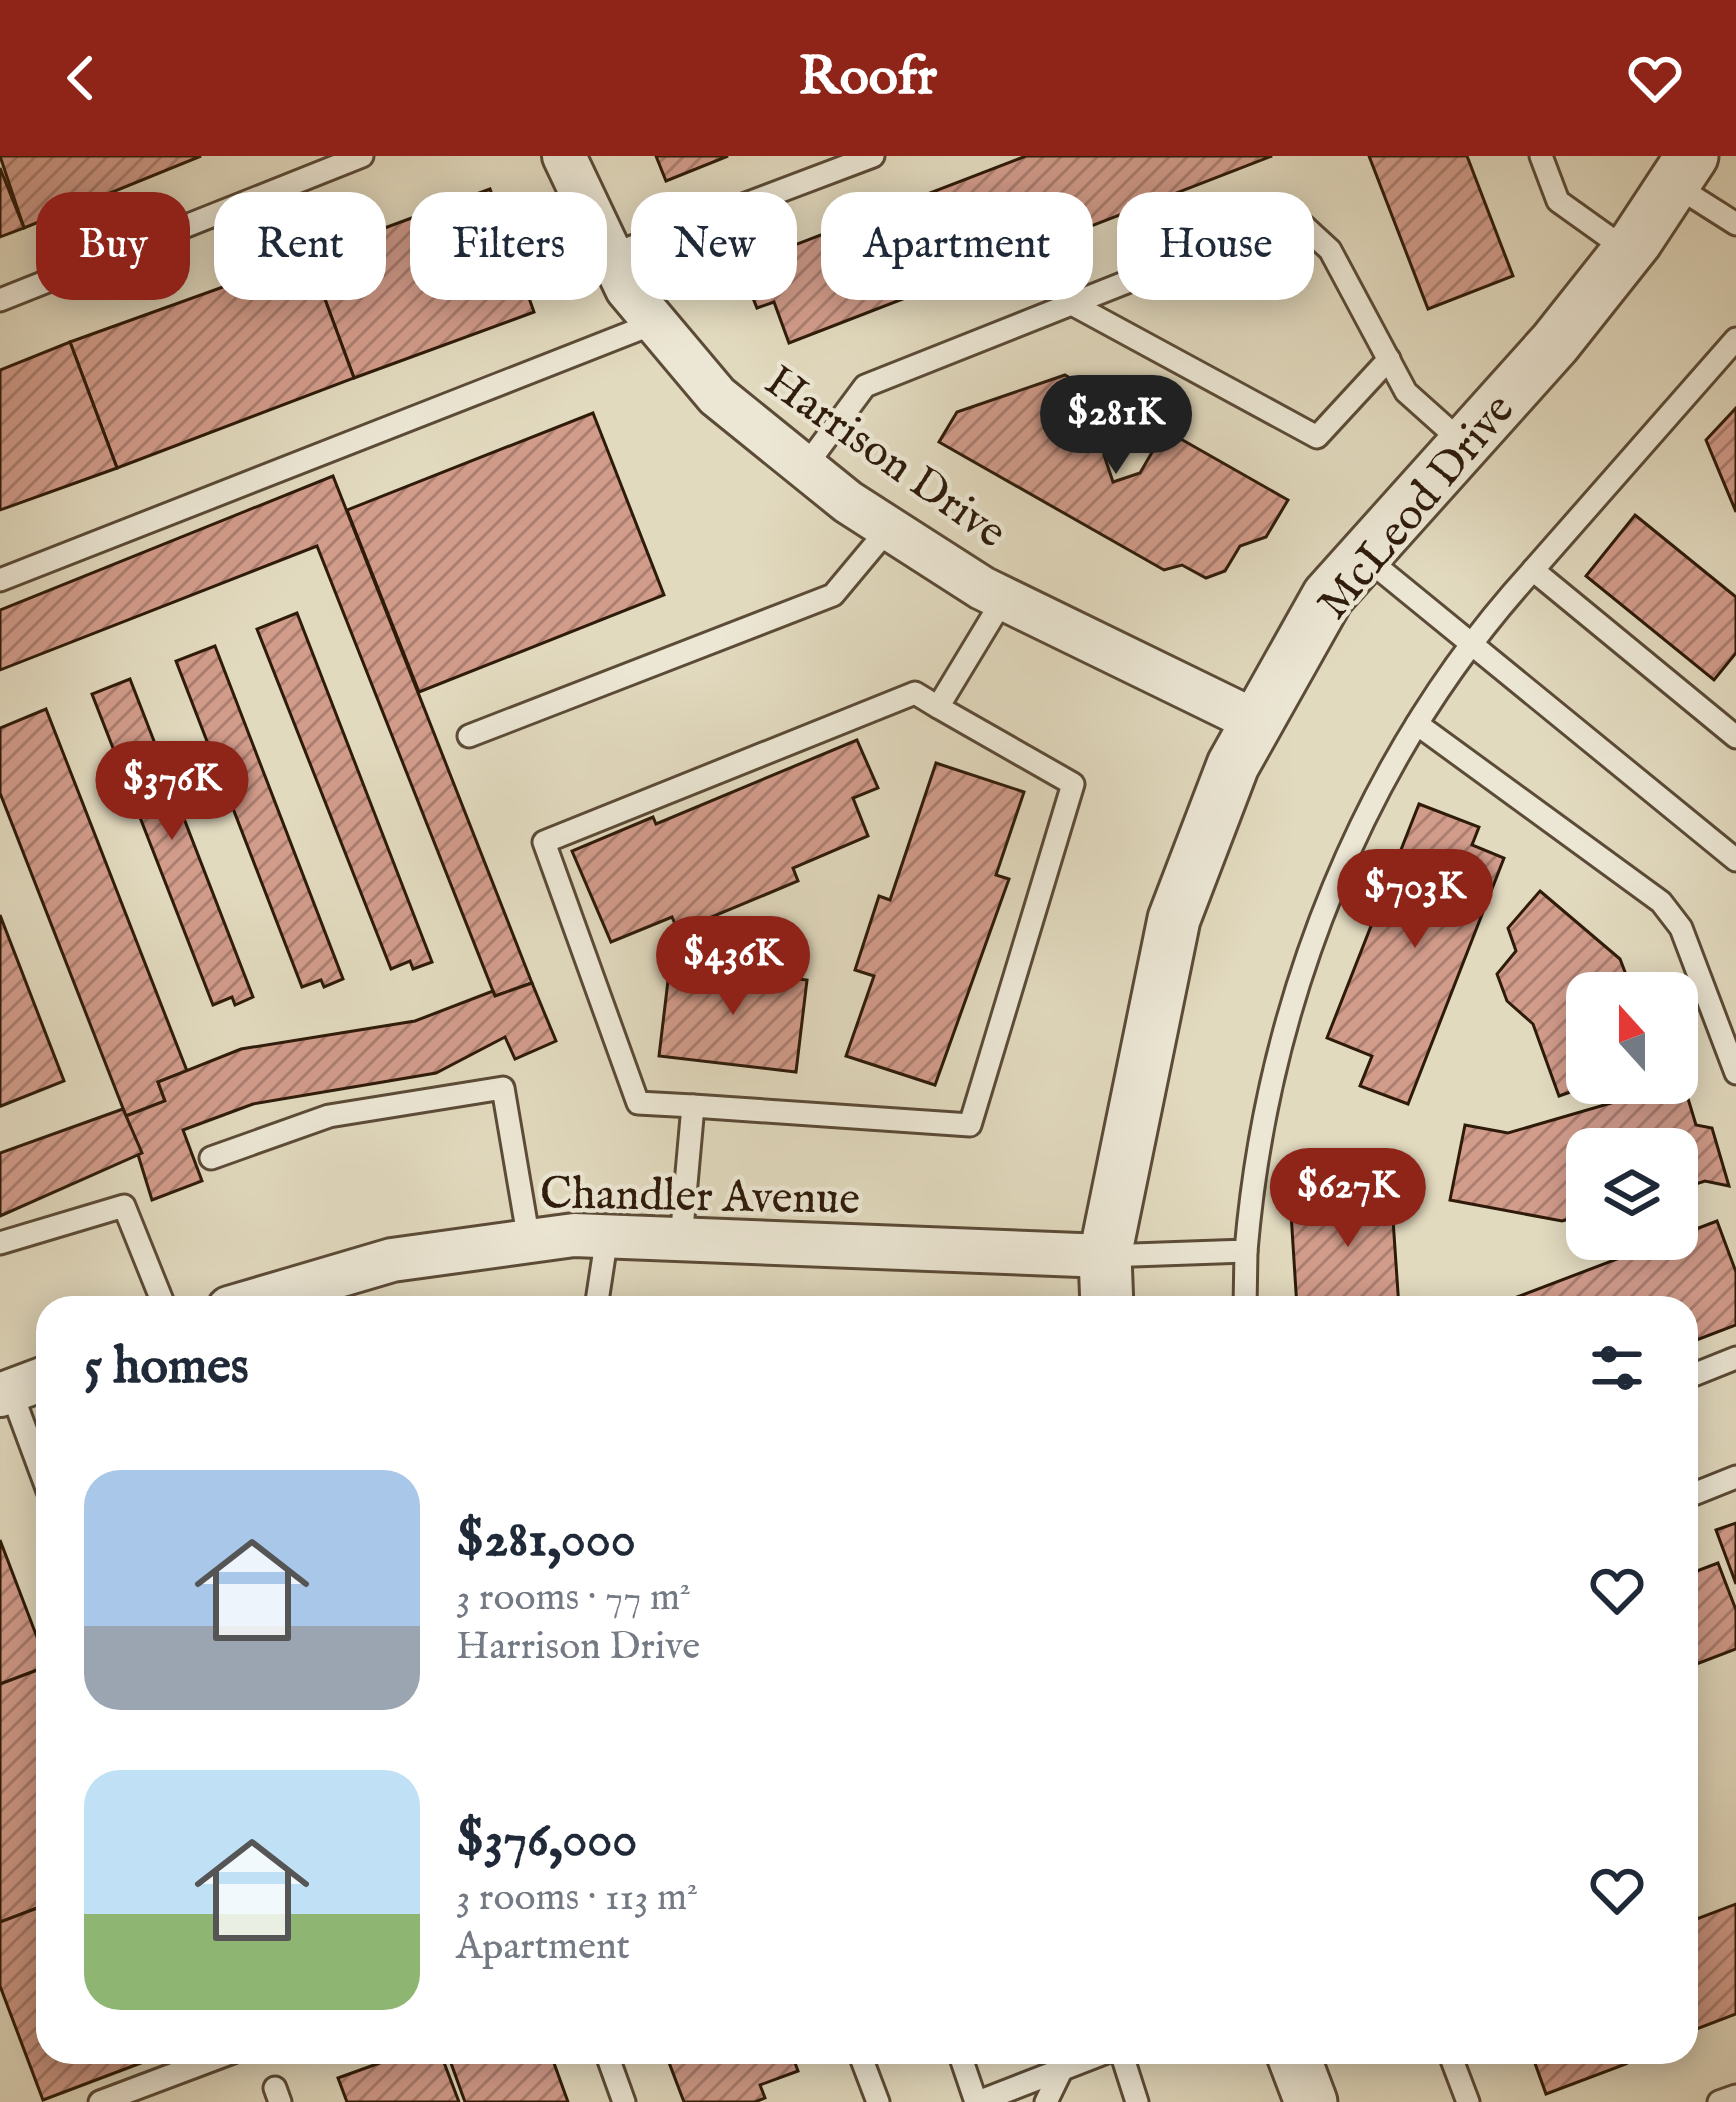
<!DOCTYPE html>
<html lang="en">
<head>
<meta charset="utf-8">
<style>
  :root { --surface:#fff; --page:#f6f6f7; --text:#1f2937; --muted:#747a83; --accent:#8f2418 }
  body { margin:0; font-family:"IM FELL English",serif; background:var(--page); color:var(--text); height:100vh; display:flex; flex-direction:column; font-size:45px; white-space:nowrap }
  * { box-sizing:border-box; margin:0 }
  p { font-size:39px; color:var(--muted) }
  .icon { flex:none; width:66px; height:66px; fill:none; stroke:currentColor; stroke-width:2; stroke-linecap:round; stroke-linejoin:round }
  .map { position:relative; flex:1; overflow:hidden }
  .sheet { position:absolute; left:36px; top:1140px; width:1662px; height:768px; display:flex; flex-direction:column; background:var(--surface); border-radius:36px; box-shadow:0 6px 30px #0003 }
  .sheet>* { flex:none }
  .banner { position:absolute; left:36px; top:36px; width:1665px; height:108px; display:flex; gap:24px }
  .needle { width:78px; rotate:339deg }
  .fabs { position:absolute; left:1566px; top:816px; display:grid; gap:24px }
  .fabs a { display:grid; place-items:center; width:132px; height:132px; border-radius:24px; background:var(--surface); box-shadow:0 6px 30px #0003; font-size:60px }
  .price { position:absolute; translate:-50% -102px; padding:0 27px; border-radius:42px; background:var(--accent); color:#fff; font-size:39px; line-height:78px; filter:drop-shadow(0 3px 6px #0008) }
  .price::after { content:''; position:absolute; left:50%; top:72px; width:36px; height:27px; margin-left:-18px; background:inherit; clip-path:polygon(0 0,100% 0,50% 100%) }
  .price.active { background:#222; color:#fff }
  ul { padding:0; list-style:none }
  li { display:flex; align-items:center; gap:36px; height:300px; padding:0 48px }
  li span { display:grid; place-items:center; flex:none; width:336px; height:240px; border-radius:36px; color:#555 }
  li>.icon { margin-inline-start:auto }
  span .icon { width:144px; height:144px; fill:#fffc; stroke-width:1 }
  li b { font-size:51px }
  h2 { display:flex; justify-content:space-between; align-items:center; height:144px; padding:0 48px; font-size:51px }
  .tag { padding:0 42px; border-radius:36px; background:var(--surface); box-shadow:0 6px 30px #0003; font-size:42px; line-height:108px }
  .tag.active { background:var(--accent); color:#fff }
  header { display:flex; justify-content:space-between; align-items:center; height:156px; padding:0 48px; background:var(--accent); color:#fff; font-size:54px; font-weight:800 }
  .map>svg:first-child { display:block }
  .building { fill:url(#building-hatch); stroke:#2e1b0a; stroke-width:3 }
  .lines { fill:none; stroke-linecap:round; stroke-linejoin:round }
  .service-casing { stroke:#5b4b37; stroke-width:27 }
  .minor-casing { stroke:#5b4b37; stroke-width:48 }
  .tertiary-casing { stroke:#5b4b37; stroke-width:57 }
  .service { stroke:#ece7d5; stroke-width:21 }
  .minor { stroke:#ece7d5; stroke-width:42 }
  .tertiary { stroke:#ece7d5; stroke-width:51 }
  .labels { text-anchor:middle; stroke-width:9; stroke-linejoin:round; paint-order:stroke }
  .street-label { font-size:45px; fill:#2e1b0a; stroke:#ece7d5 }
</style>
</head>
<body>
<header><svg class="icon" aria-label="back" viewBox="0 0 24 24"><path d="M15 5l-7 7 7 7"/></svg>Roofr<svg class="icon" aria-label="heart" viewBox="0 0 24 24"><path d="M12 20l-8-8c-3-5 5-10 8-4 3-6 11-1 8 4z"/></svg></header>
<div class="map">
<svg width="1736" height="1946" viewBox="0 0 1736 1946">
  <defs>
    <pattern id="building-hatch" width="6" height="6" patternUnits="userSpaceOnUse" patternTransform="scale(3)"><rect width="6" height="6" fill="#d29c8b"/><path d="M-1 1l2-2M0 6l6-6M5 7l2-2" fill="none" stroke="#ab7e70"/></pattern>
  </defs>
  <rect width="100%" height="100%" fill="#e2dabf"/>
  <filter id="stains"><feTurbulence type="fractalNoise" baseFrequency=".00167" numOctaves="4"/><feColorMatrix values="0 0 0 0 .2 0 0 0 0 .09 0 0 0 0 .02 0 0 0 .5 -.17"/></filter>
  <radialGradient id="worn" r=".72"><stop offset=".6" stop-color="#630" stop-opacity="0"/><stop offset="1" stop-color="#630" stop-opacity=".3"/></radialGradient>
  <g class="building">
    <polygon points="0,0 201,0 24,72"/>
    <polygon points="656,0 728,0 666,25"/>
    <polygon points="1026,0 1272,0 789,187 774,146 757,152 740,110"/>
    <polygon points="1369,0 1467,0 1513,120 1428,153"/>
    <polygon points="0,12 24,72 0,81"/>
    <polygon points="490,33 534,156 354,222 309,100"/>
    <polygon points="309,100 354,222 117,312 70,186"/>
    <polygon points="70,186 117,312 0,354 0,214"/>
    <polygon points="1065,219 1129,256 1104,299 1113,326 1140,317 1165,274 1288,344 1266,381 1240,390 1225,415 1206,422 1182,409 1164,414 939,286 957,256"/>
    <polygon points="1736,252 1736,356 1706,284"/>
    <polygon points="593,257 664,439 419,536 347,354"/>
    <polygon points="333,320 532,827 495,840 317,390 0,514 0,454"/>
    <polygon points="1635,359 1736,441 1736,497 1714,524 1586,420"/>
    <polygon points="297,457 432,806 413,813 410,805 391,813 257,473"/>
    <polygon points="215,490 343,823 324,831 321,824 302,831 176,505"/>
    <polygon points="130,523 253,841 235,849 232,841 213,849 92,538"/>
    <polygon points="46,553 187,915 158,926 165,945 126,960 0,637 0,572"/>
    <polygon points="857,584 878,632 853,642 868,680 793,712 798,725 678,775 672,761 611,786 572,695 653,661 656,668"/>
    <polygon points="936,607 1024,636 996,719 1009,723 935,929 846,900 874,820 855,814 879,740 890,744"/>
    <polygon points="1419,648 1479,671 1472,689 1504,702 1408,948 1360,930 1372,900 1327,882"/>
    <polygon points="1540,735 1620,803 1633,837 1587,837 1587,927 1596,927 1559,940 1533,868 1507,845 1497,818 1516,795 1508,772"/>
    <polygon points="0,759 64,925 1,950 0,948"/>
    <polygon points="670,808 807,824 796,916 659,900"/>
    <polygon points="532,827 556,885 515,903 505,881 436,917 253,948 183,974 202,1025 152,1044 126,960 165,945 158,926 241,893 415,865 493,835 495,840"/>
    <polygon points="1683,926 1696,969 1712,972 1729,1030 1705,1025 1677,1034 1677,993 1587,993 1587,1058 1562,1065 1450,1044 1465,969 1508,977"/>
    <polygon points="123,953 142,997 0,1060 0,997"/>
    <polygon points="1390,1019 1399,1152 1297,1152 1291,1057 1346,1053 1344,1022"/>
    <polygon points="1717,1065 1736,1116 1736,1169 1686,1188 1686,1152 1488,1152"/>
    <polygon points="1736,1367 1736,1428 1716,1374"/>
    <polygon points="0,1384 48,1510 0,1528"/>
    <polygon points="1718,1407 1736,1454 1736,1493 1686,1512 1686,1419"/>
    <polygon points="48,1510 48,1748 0,1766 0,1528"/>
    <polygon points="48,1748 48,1896 170,1896 43,1944 0,1830 0,1766"/>
    <polygon points="1736,1748 1736,1858 1686,1877 1686,1767"/>
    <polygon points="410,1896 440,1896 459,1946 347,1946 338,1922"/>
    <polygon points="447,1896 550,1896 568,1946 465,1946"/>
    <polygon points="665,1896 791,1896 798,1915 760,1929 765,1942 755,1946 684,1946"/>
    <polygon points="1518,1896 1621,1896 1626,1908 1546,1938 1532,1899 1521,1903"/>
  </g>
  <g class="lines">
    <g class="service-casing">
      <g id="service">
        <polyline points="1541,0 1558,45 1628,95"/>
        <polyline points="1673,28 1736,68"/>
        <polyline points="611,99 873,0"/>
        <polyline points="0,144 362,0"/>
        <polyline points="1072,148 1317,281 1389,203"/>
        <polyline points="805,311 865,230 1293,60 1330,94 1406,236 1463,287"/>
        <polyline points="1365,401 1736,704"/>
        <polyline points="1533,414 1736,183"/>
        <polyline points="0,424 655,167"/>
        <polyline points="1417,568 1661,746 1681,772 1736,917"/>
        <polyline points="469,580 833,439 889,372"/>
        <polyline points="693,950 638,947 544,686 915,537 938,551"/>
        <polyline points="211,1002 329,960 503,932 529,1085"/>
        <polyline points="681,1084 693,950 970,969 1073,628 938,551 1004,442"/>
        <polyline points="0,1087 124,1050 165,1152"/>
        <path d="M1105,1100L1246,1095C1267,846 1364,599 1533,414L1736,581"/>
        <polyline points="596,1152 607,1080"/>
        <polyline points="1245,1152 1246,1095"/>
        <polyline points="1686,1222 1736,1202"/>
        <polyline points="11,1235 48,1335"/>
        <polyline points="1686,1341 1736,1321"/>
        <polyline points="606,1896 624,1946"/>
        <polyline points="859,1896 878,1946"/>
        <polyline points="959,1896 976,1946"/>
        <polyline points="1121,1896 1137,1946"/>
        <polyline points="1449,1896 1468,1946"/>
        <polyline points="275,1932 280,1946"/>
        <polyline points="100,1946 233,1896"/>
        <polyline points="978,1946 1107,1896"/>
        <polyline points="1046,1946 1062,1913"/>
        <polyline points="1719,1946 1736,1940"/>
      </g>
    </g>
    <g class="minor-casing">
      <g id="minor">
        <polyline points="564,0 627,133 717,240 848,346 982,432 1257,566"/>
        <polyline points="229,1152 392,1104 574,1079 1105,1100"/>
        <polyline points="0,1239 48,1221"/>
      </g>
    </g>
    <g class="tertiary-casing">
      <g id="tertiary">
        <polyline points="1107,1152 1105,1100 1174,763 1233,609 1328,440 1555,187 1636,85 1692,0"/>
        <polyline points="1292,1896 1311,1946"/>
      </g>
    </g>
    <use href="#service" class="service"/>
    <use href="#minor" class="minor"/>
    <use href="#tertiary" class="tertiary"/>
  </g>
  <g class="labels">
    <g class="street-label">
      <text transform="translate(887 299) rotate(35)" y="16">Harrison Drive</text>
      <text transform="translate(1414 349) rotate(-50)" y="16">McLeod Drive</text>
      <text transform="translate(700 1038) rotate(1)" y="16">Chandler Avenue</text>
    </g>
  </g>
  <rect width="100%" height="100%" filter="url(#stains)"/>
  <rect width="100%" height="100%" fill="url(#worn)"/>
</svg>
<div class="fabs">
<a><svg class="needle" viewBox="-14 -14 28 28"><path d="M0-13l5 13h-10z" fill="#e53935"/><path d="M0 13l5-13h-10z" fill="#747a83"/></svg></a>
<a><svg class="icon" aria-label="layers" viewBox="0 0 24 24"><path d="M12 4l9 5-9 5-9-5zM3 14l9 5 9-5"/></svg></a>
</div>
<b class="price active" style="left:1116px;top:321px">$281K</b>
<b class="price" style="left:172px;top:687px">$376K</b>
<b class="price" style="left:1415px;top:795px">$703K</b>
<b class="price" style="left:733px;top:862px">$436K</b>
<b class="price" style="left:1348px;top:1094px">$627K</b>
<div class="banner">
<a class="tag active">Buy</a>
<a class="tag">Rent</a>
<a class="tag">Filters</a>
<a class="tag">New</a>
<a class="tag">Apartment</a>
<a class="tag">House</a>
</div>
<section class="sheet">
<h2>5 homes<svg class="icon" aria-label="filters" viewBox="0 0 24 24"><path d="M4 7h16M4 17h16"/><circle cx="9" cy="7" r="2"/><circle cx="15" cy="17" r="2"/></svg></h2>
<ul>
<li><span style="background:linear-gradient(#a9c7e8 65%,#9aa5b1 0)"><svg class="icon" aria-label="home" viewBox="0 0 24 24"><path d="M3 11l9-7 9 7M6 9v11h12V9"/></svg></span><div><b>$281,000</b><p>3 rooms · 77 m²</p><p>Harrison Drive</p></div><svg class="icon" aria-label="heart" viewBox="0 0 24 24"><path d="M12 20l-8-8c-3-5 5-10 8-4 3-6 11-1 8 4z"/></svg></li>
<li><span style="background:linear-gradient(#bfe0f5 60%,#8fb573 0)"><svg class="icon" aria-label="home" viewBox="0 0 24 24"><path d="M3 11l9-7 9 7M6 9v11h12V9"/></svg></span><div><b>$376,000</b><p>3 rooms · 113 m²</p><p>Apartment</p></div><svg class="icon" aria-label="heart" viewBox="0 0 24 24"><path d="M12 20l-8-8c-3-5 5-10 8-4 3-6 11-1 8 4z"/></svg></li>
</ul>
</section>
</div>
</body>
</html>
